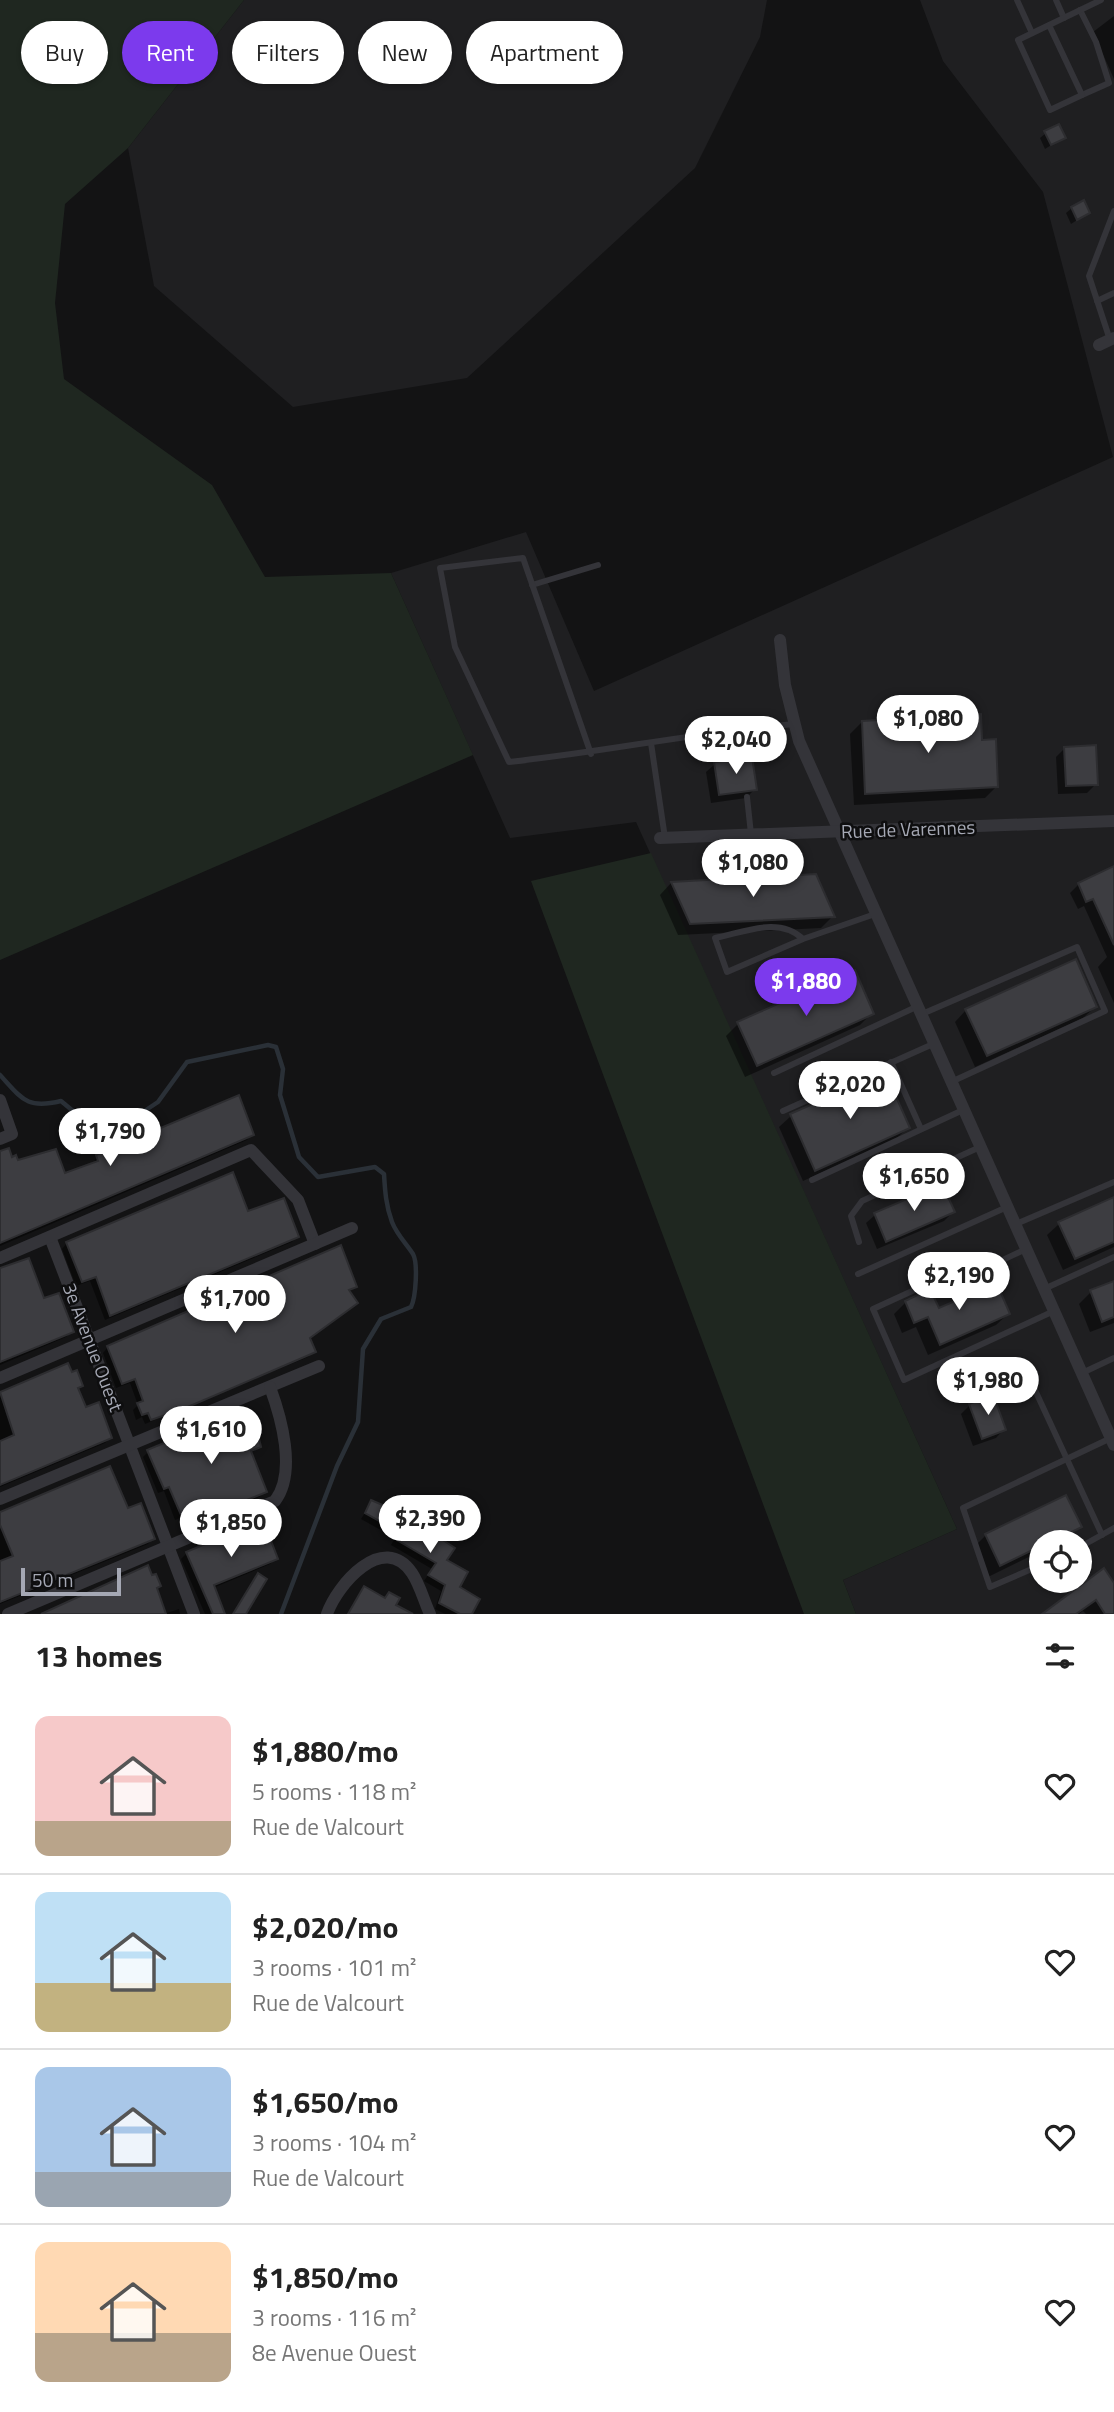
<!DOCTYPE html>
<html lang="en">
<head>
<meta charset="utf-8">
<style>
  :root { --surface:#fff; --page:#f6f6f6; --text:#222; --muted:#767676; --line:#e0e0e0; --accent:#7c3aed }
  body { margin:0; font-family:"Titillium Web",sans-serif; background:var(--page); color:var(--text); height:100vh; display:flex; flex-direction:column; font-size:26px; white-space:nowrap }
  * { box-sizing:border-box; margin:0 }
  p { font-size:23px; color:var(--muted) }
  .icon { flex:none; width:38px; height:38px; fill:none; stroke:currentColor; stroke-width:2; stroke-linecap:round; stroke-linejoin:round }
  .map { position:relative; height:1614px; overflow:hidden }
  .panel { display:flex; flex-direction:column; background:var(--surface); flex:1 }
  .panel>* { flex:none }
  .guide { position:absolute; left:21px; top:21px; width:700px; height:63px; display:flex; gap:14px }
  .fabs { position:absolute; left:1029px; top:1530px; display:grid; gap:14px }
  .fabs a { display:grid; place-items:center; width:63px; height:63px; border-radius:50%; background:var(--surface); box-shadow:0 2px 5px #0004; font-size:35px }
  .scale { position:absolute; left:21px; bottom:18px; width:100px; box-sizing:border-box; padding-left:7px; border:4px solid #a5a8b4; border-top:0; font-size:19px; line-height:24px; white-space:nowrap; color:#a5a8b4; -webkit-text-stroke:5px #0e0e0f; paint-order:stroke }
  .price { position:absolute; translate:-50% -60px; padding:0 16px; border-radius:24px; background:#fff; color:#222; font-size:23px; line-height:46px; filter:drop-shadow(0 2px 4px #0008) }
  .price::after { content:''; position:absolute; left:50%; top:42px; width:21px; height:16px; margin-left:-10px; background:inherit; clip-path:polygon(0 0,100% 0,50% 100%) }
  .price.on { background:var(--accent); color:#fff }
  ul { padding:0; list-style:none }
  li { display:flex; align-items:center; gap:21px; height:175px; padding:0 35px }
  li+li { border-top:2px solid var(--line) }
  li span { display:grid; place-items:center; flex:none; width:196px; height:140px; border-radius:14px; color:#555 }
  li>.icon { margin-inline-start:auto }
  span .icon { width:84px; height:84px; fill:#fffc; stroke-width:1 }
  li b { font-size:30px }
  h2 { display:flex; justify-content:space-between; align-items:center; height:84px; padding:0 35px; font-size:30px }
  .pill { padding:0 24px; border-radius:32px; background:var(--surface); box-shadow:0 2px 5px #0004; font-size:24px; line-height:63px }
  .pill.on { background:var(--accent); color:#fff }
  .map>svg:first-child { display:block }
  .built { fill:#1f1f21; fill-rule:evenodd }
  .green { fill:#1f2720 }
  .shadow { fill:#0007 }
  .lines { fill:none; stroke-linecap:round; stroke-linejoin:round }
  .stream { stroke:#2a3037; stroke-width:4.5 }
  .building { fill:#3d3d41; stroke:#2d2d30; stroke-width:2 }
  .lane { stroke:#343439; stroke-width:6 }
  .street { stroke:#343439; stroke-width:12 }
  .labels { text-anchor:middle; stroke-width:5; stroke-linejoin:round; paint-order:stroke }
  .street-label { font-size:19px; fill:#a5a8b4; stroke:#0e0e0f }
</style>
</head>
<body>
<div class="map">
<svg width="1114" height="1614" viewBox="0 0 1114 1614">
  <rect width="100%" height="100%" fill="#131314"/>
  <g class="built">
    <polygon points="244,0 767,0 760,37 695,168 467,378 293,407 154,286 128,148"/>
    <path d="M920,0H1114V1614H856L843,1580L957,1529L636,822L510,838L391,573L526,532L594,691L1113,457L1043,192L943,61ZM1041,1542H1080V1580H1041Z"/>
  </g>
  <g class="green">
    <polygon points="0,0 244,0 128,148 65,204 55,303 64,379 212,485 265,577 391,573 473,755 0,960"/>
    <polygon points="651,853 957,1529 843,1580 856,1614 804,1614 531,881"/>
  </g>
  <g class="shadow">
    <polygon points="1114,16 1114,79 1093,32"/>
    <polygon points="1046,133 1064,137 1045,149 1040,138"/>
    <polygon points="1072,208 1088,213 1071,224 1066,213"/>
    <polygon points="862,722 997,786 985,798 854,805 850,734"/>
    <polygon points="1065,748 1096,784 1087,793 1058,794 1056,757"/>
    <polygon points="715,764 755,789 746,798 711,803 706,772"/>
    <polygon points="1114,869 1114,1003 1098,967 1107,957 1084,906 1078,909 1070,893 1079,884"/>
    <polygon points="815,876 833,916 821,928 678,935 660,895 671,883"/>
    <polygon points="1095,1007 1083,1018 975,1067 955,1022 966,1010"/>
    <polygon points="872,1013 860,1025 745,1077 726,1036 738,1024"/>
    <polygon points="791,1116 908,1127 896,1139 803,1181 779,1127"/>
    <polygon points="252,1134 247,1140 0,1246 0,1156 9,1152 18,1162 64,1175 92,1165 97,1157"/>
    <polygon points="941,1186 953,1212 944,1221 877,1249 866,1223 875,1215"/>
    <polygon points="1114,1199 1114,1247 1063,1270 1047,1235 1059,1224"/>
    <polygon points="247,1213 297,1236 292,1242 105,1320 90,1281 76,1286 62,1249 67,1243"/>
    <polygon points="0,1272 43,1300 72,1331 66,1337 0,1365"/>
    <polygon points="1114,1283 1114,1323 1090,1332 1079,1304 1091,1292"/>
    <polygon points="355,1286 309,1338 314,1351 308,1357 145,1424 142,1417 136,1420 133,1410 138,1405 130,1383 116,1388 103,1353 108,1347"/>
    <polygon points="976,1290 1008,1314 996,1325 928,1355 916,1327 902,1333 894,1314 906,1302 938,1311 968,1297"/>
    <polygon points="67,1365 81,1386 77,1390 85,1409 110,1438 105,1443 0,1487 0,1394"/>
    <polygon points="970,1405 1004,1429 996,1438 973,1446 961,1414"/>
    <polygon points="257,1435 259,1447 250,1454 265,1491 259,1497 186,1527 182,1517 175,1520 164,1491 158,1493 143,1457 148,1452"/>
    <polygon points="1066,1498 1079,1527 1062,1542 1041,1542 1041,1551 988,1577 974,1547 986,1535"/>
    <polygon points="372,1502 404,1524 412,1513 432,1536 470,1614 445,1614 435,1609 441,1591 424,1581 432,1569 391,1545 395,1538 361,1519"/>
    <polygon points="127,1511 153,1538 148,1544 0,1604 0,1514"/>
    <polygon points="187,1553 276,1558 270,1564 213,1588 223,1614 205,1614 181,1559"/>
    <polygon points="258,1576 244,1614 232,1614 252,1581"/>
    <polygon points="1114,1586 1114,1614 1086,1614 1083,1611 1079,1614 1045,1614"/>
    <polygon points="155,1589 164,1614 179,1609 180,1614 42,1614"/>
  </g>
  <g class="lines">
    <path class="stream" d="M0,1075C23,1100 27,1109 61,1101L91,1126L106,1128L143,1112L158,1102L187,1062L268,1045L276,1047L283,1069L280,1095L299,1157L318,1177L375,1167L384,1174C385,1191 386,1206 392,1222C397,1235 406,1243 413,1254C418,1263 416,1297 411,1307L381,1319L363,1349L358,1422L337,1466L281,1614"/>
  </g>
  <g class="building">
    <polygon points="1059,124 1066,138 1051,145 1044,131"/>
    <polygon points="1084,200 1090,213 1077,220 1071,207"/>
    <polygon points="981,714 982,740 996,739 998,787 865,794 862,721"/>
    <polygon points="1096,745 1098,785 1066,786 1064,747"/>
    <polygon points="752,757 757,790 719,795 714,762"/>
    <polygon points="1114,866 1114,945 1093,899 1086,902 1078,883"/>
    <polygon points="816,874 835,917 690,924 671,882"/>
    <polygon points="1076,959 1097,1007 987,1056 965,1009"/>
    <polygon points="855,970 874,1014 757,1066 737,1022"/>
    <polygon points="885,1072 910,1128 815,1171 790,1114"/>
    <polygon points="239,1095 254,1135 0,1243 0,1151 9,1148 12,1157 16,1155 18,1160 56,1149 65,1173 98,1161 96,1155"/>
    <polygon points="233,1172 248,1211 284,1198 299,1237 110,1316 96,1277 82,1282 66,1242"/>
    <polygon points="942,1184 955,1212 886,1242 874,1213"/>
    <polygon points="1114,1197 1114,1242 1075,1259 1058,1222"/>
    <polygon points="341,1245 357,1287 349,1290 358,1303 310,1338 316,1352 183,1409 151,1420 148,1413 142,1415 137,1403 143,1401 135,1379 122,1384 107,1346"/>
    <polygon points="29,1258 44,1298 59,1293 74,1332 0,1362 0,1268"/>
    <polygon points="1114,1281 1114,1317 1102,1322 1090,1290"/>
    <polygon points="986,1284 988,1288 997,1284 1010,1314 940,1345 928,1317 914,1323 905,1301 930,1289 939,1308 976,1292 975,1288"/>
    <polygon points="68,1363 72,1372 77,1370 83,1386 78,1388 86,1407 99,1402 112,1438 0,1485 0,1441 14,1435 0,1392"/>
    <polygon points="993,1394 1006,1430 982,1439 969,1404"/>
    <polygon points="246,1409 261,1433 258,1434 261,1447 251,1451 267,1492 191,1522 187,1513 181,1515 169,1487 164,1489 147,1450"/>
    <polygon points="110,1466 128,1508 141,1503 155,1539 0,1602 0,1561 13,1556 0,1525 0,1512"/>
    <polygon points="1066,1495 1082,1527 1051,1542 1041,1542 1041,1546 1000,1566 985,1534"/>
    <polygon points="371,1500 385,1506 384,1509 405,1522 412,1511 440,1527 435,1535 455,1548 447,1560 468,1572 460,1587 480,1599 472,1614 460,1614 439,1603 445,1585 428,1575 436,1563 395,1539 399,1532 365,1513"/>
    <polygon points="263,1520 278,1559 214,1585 225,1614 213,1614 186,1552"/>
    <polygon points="148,1565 152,1575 156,1574 161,1586 157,1588 166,1614 41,1614"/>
    <polygon points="1104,1568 1114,1583 1114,1614 1105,1614 1096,1600 1076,1614 1042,1614"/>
    <polygon points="258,1573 267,1579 246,1614 233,1614"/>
    <polygon points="364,1586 385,1598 389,1592 400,1598 396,1605 413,1614 348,1614"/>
  </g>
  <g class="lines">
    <g class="lane">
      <polyline points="1017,0 1032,33"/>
      <polyline points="1056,0 1064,18"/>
      <polyline points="1080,10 1096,42 1109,83 1082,95"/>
      <polyline points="1049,25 1082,95 1050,110 1018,40 1101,0"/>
      <polyline points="1097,301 1114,293"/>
      <polyline points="1110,340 1089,276 1114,211"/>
      <polyline points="532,585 598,565"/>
      <polyline points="651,743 665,838"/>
      <path d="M591,754L523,558L440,568L455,647L509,762C604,752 698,732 794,724"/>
      <polyline points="747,797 751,834"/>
      <path d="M803,939C779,916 745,932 715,938L727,972L803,939L875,914"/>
      <polyline points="922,1014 1077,947 1105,1011 951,1082"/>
      <polyline points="891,1062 921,1129"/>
      <polyline points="774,1073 916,1007"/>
      <polyline points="783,1111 933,1044"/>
      <polyline points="812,1180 963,1110"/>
      <polyline points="1016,1224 1114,1182"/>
      <polyline points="859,1242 851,1216 862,1201 980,1147"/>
      <polyline points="1026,1249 954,1283 934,1281 873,1309 904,1380 1054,1311"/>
      <polyline points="858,1274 1007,1207"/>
      <polyline points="1044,1289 1114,1257"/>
      <polyline points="1023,1364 1102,1535"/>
      <polyline points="1082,1373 1114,1358"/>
      <polyline points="1080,1547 1114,1528"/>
      <polyline points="1041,1565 990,1587 963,1508 1111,1438"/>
    </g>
    <g class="street">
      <polyline points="1099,345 1114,338"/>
      <polyline points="780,640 785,685 799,741 1114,1445"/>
      <polyline points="660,838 1114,821"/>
      <polyline points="0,1100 12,1134 0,1139"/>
      <polyline points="50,1237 194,1614"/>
      <polyline points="0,1258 251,1150 298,1200 315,1244"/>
      <polyline points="0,1378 352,1228"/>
      <polyline points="0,1499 319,1366"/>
      <path d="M8,1614L275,1501C297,1472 281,1417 270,1387"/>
      <path d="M327,1614C337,1585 383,1531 412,1573C420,1585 424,1601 430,1614"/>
    </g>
  </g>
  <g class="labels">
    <g class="street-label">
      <text transform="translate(908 829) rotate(-2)" y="7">Rue de Varennes</text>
      <text transform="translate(93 1347) rotate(69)" y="7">3e Avenue Ouest</text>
    </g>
  </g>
</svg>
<div class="fabs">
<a><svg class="icon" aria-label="locate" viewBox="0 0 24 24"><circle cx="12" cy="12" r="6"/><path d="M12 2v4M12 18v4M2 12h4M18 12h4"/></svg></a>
</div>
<div class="scale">50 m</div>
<b class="price" style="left:928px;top:755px">$1,080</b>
<b class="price" style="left:736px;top:776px">$2,040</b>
<b class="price" style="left:753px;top:899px">$1,080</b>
<b class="price on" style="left:806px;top:1018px">$1,880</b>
<b class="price" style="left:850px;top:1121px">$2,020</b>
<b class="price" style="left:110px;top:1168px">$1,790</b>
<b class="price" style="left:914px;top:1213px">$1,650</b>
<b class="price" style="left:959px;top:1312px">$2,190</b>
<b class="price" style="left:235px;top:1335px">$1,700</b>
<b class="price" style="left:988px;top:1417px">$1,980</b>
<b class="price" style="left:211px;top:1466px">$1,610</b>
<b class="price" style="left:430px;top:1555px">$2,390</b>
<b class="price" style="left:231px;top:1559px">$1,850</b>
<div class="guide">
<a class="pill">Buy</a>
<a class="pill on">Rent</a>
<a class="pill">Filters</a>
<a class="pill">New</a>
<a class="pill">Apartment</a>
</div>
</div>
<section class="panel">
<h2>13 homes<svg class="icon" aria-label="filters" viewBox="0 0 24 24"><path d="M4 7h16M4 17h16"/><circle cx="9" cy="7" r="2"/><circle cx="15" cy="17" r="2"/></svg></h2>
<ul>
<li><span style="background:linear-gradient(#f6c9c9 75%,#b9a48a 0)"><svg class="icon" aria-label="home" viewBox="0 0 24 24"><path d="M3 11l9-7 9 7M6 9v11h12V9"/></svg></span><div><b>$1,880/mo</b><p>5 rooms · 118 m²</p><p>Rue de Valcourt</p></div><svg class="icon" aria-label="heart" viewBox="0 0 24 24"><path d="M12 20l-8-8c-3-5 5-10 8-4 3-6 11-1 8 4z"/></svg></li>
<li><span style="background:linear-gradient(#bfe0f5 65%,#c2b280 0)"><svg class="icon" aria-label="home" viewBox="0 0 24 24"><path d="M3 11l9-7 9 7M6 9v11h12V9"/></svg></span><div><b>$2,020/mo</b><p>3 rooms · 101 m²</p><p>Rue de Valcourt</p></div><svg class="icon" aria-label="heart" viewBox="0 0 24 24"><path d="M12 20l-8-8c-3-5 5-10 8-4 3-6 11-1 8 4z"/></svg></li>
<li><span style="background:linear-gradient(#a9c7e8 75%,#9aa5b1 0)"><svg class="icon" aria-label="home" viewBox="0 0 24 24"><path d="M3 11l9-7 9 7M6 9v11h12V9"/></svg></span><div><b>$1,650/mo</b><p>3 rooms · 104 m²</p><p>Rue de Valcourt</p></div><svg class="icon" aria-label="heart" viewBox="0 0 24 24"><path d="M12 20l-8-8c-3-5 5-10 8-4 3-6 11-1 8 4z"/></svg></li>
<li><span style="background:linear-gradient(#ffd9b3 65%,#b9a48a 0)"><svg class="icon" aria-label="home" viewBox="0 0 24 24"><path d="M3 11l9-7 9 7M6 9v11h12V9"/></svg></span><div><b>$1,850/mo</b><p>3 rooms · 116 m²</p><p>8e Avenue Ouest</p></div><svg class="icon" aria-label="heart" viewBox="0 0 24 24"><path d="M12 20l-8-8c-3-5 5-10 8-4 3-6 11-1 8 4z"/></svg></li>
</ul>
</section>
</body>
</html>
